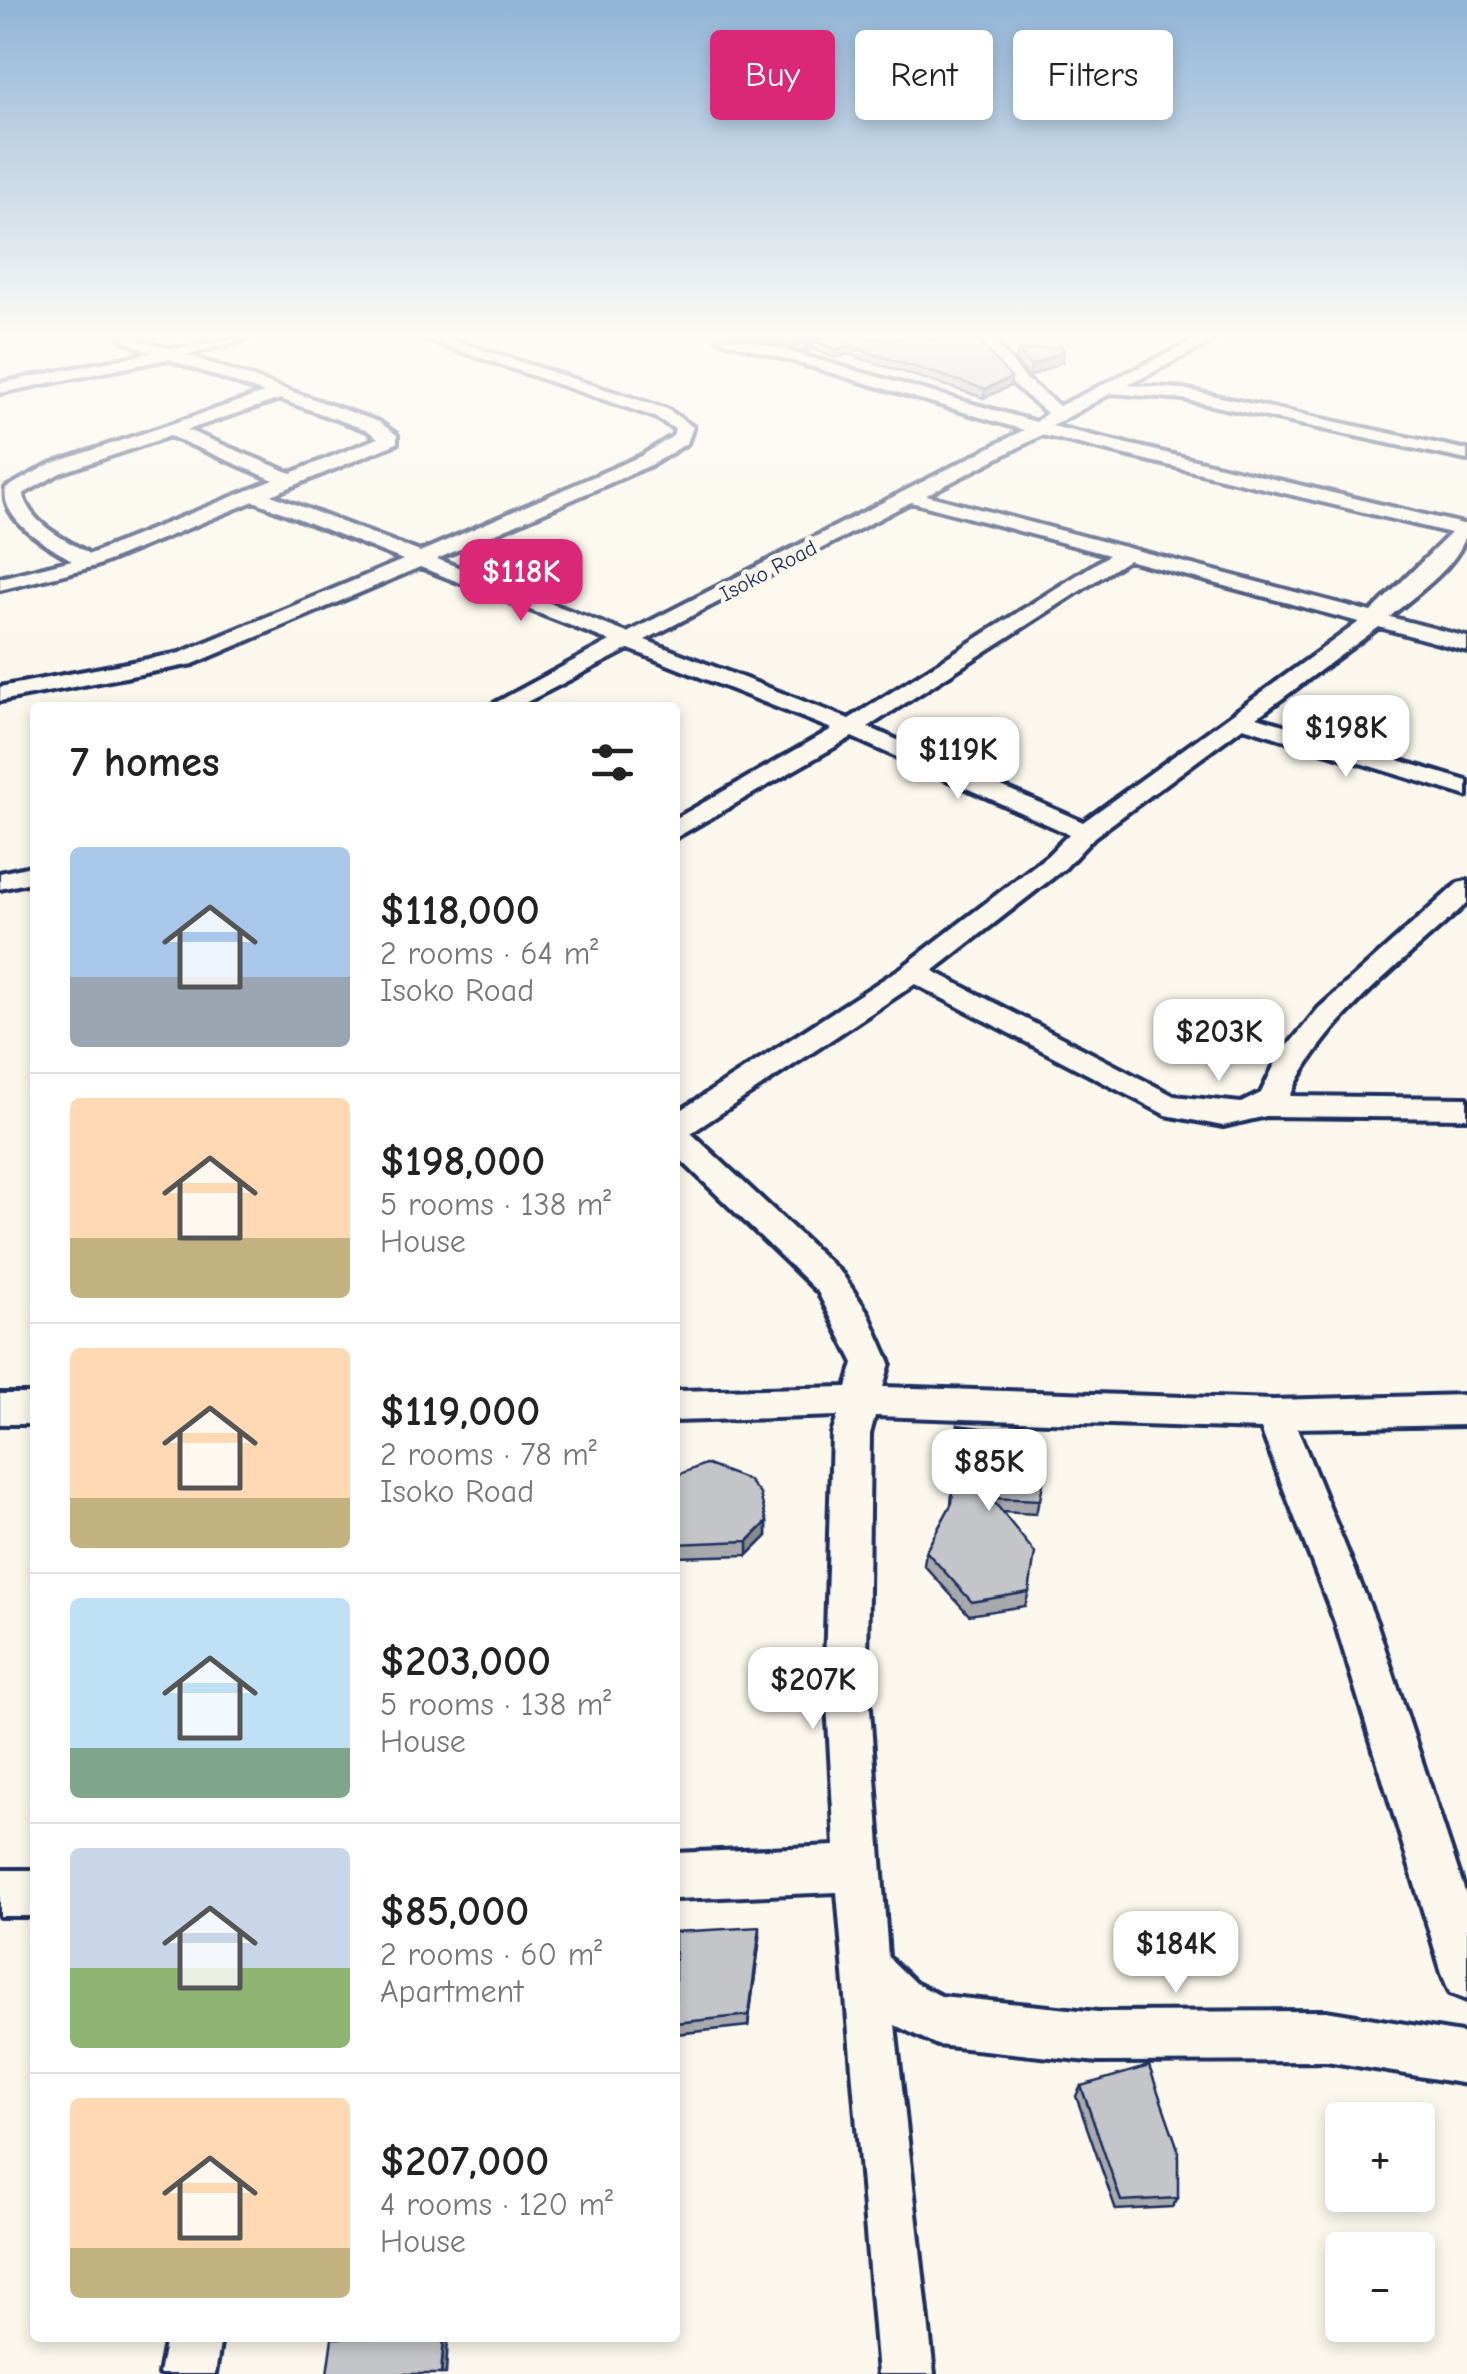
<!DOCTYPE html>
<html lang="en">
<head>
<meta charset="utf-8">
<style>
  :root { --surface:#fff; --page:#f6f6f6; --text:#222; --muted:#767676; --line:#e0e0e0; --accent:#db2777 }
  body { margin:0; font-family:"Comic Neue",sans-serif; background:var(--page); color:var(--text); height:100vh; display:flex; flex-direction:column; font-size:38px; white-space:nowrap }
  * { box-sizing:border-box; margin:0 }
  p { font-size:32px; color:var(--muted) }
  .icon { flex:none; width:55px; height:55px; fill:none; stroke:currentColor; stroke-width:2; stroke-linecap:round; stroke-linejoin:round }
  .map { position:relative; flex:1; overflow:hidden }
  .side { position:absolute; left:30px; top:702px; width:650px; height:1640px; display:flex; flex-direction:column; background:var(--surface); border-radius:10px; box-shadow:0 5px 15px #0003 }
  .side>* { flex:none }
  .top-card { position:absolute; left:710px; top:30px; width:605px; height:90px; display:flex; gap:20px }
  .tools { position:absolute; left:1325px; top:2102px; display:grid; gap:20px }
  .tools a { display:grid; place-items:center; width:110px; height:110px; border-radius:10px; background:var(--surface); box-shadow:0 5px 15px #0003; font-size:50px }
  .price { position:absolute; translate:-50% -85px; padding:0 22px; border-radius:20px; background:#fff; color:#222; font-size:32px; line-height:65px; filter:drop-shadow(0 2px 5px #0008) }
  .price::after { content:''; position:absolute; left:50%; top:60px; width:30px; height:22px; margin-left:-15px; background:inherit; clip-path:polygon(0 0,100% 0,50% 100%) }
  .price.current { background:var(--accent); color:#fff }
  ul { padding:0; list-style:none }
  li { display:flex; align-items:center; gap:30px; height:250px; padding:0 40px }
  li+li { border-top:2px solid var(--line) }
  li span { display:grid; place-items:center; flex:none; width:280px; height:200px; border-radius:10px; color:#555 }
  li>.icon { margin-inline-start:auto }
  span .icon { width:120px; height:120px; fill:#fffc; stroke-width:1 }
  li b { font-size:42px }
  h2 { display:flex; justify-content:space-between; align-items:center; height:120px; padding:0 40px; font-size:42px }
  .chip { padding:0 35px; border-radius:10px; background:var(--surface); box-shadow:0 5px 15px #0003; font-size:35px; line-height:90px }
  .chip.current { background:var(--accent); color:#fff }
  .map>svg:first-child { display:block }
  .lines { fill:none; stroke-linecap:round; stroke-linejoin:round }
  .minor-casing { stroke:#1b2f5e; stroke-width:8 }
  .minor { fill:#fbf7ec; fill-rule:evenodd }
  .wall { fill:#a8a9ad; stroke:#1b2f5e; stroke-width:2.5 }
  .shaded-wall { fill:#888a8d; stroke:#1b2f5e; stroke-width:2.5 }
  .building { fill:#c3c5c9; stroke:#1b2f5e; stroke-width:2.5 }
  .labels { text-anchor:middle; stroke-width:9; stroke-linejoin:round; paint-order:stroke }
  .far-street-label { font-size:22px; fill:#1b2f5e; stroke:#fbf7ec }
</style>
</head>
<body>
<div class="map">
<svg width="1467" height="2374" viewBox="0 0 1467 2374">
  <rect width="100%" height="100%" fill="#fbf7ec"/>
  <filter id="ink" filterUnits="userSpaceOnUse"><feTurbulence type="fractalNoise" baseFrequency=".01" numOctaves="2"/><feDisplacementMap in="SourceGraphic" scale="20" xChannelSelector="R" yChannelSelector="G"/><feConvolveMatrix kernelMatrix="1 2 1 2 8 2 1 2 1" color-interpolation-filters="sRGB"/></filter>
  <g filter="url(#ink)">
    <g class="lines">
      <g class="minor-casing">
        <g id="minor">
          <path d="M121,339C139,339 151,345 168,348C182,350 227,339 248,339L187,355L379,422L397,435V443L271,495L420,552L641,456L673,436L675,429L655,417L425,339H449L667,409L693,427L687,443L653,464L437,559L627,633L1024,430L718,339H744L1036,422L1047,413L1013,384L977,339H993L1025,378L1059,406L1197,339H1217L1128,385L1183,389L1467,450V460L1183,399L1111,393L1052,426L1467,525C1467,561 1415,594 1390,617L1467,637V651L1379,627L1257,717L1467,781V796L1243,727L1094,837L1065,868L933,971L1174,1096L1241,1103L1261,1093L1278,1058L1319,1008L1458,883L1467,881V903C1405,961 1326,1017 1290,1096L1467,1098V1118L1266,1116L1223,1126L1166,1115L915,984L691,1133L842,1274L868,1313L890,1363L883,1387L1273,1400L1467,1395V1425L1297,1428L1376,1622L1467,1898V2000L1450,1993L1443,1976L1335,1622L1261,1429L875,1416L870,1434L867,1667L888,1957L915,1983L941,1996L1098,2012L1326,2011L1467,2034V2084L1326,2061L1098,2062L937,2045L895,2025L934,2374H878L837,1892L675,1899V1853L835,1846L825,1667L832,1434L838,1416L675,1421V1391L847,1387L854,1363L818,1292L675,1154V1114L904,966L1047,856L1069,834L852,737L675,838V819L832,729L629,649L515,708H486L610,641L420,567L193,664L0,701V687L180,653L403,560L254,501L96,566L0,590V578L72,560C48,546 0,521 6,488L48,465L264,393L168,359L0,393V383L151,353ZM280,399L367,430L378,438L291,473L187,430ZM1042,435L1451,533L1371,612L926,495ZM170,436L274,480L90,554C66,540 29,524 23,494L60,473ZM911,502L1109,555L849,719L645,640ZM1128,560L1359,622L1083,822L868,727Z"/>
          <polygon points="35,865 35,881 0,889 0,873"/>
          <rect x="0" y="1394" width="35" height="30"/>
          <rect x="0" y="1870" width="35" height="46"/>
          <polygon points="166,2338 221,2338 215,2374 159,2374"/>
        </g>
      </g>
      <use href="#minor" class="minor"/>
    </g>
    <g class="wall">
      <polygon points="761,339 977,339 1010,386 984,398 847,354 835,358 813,349 805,353"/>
      <polygon points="1018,351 1064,351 1062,362 1029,377 1016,362"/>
      <polygon points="958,1425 1045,1471 1036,1514 1002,1512 1029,1592 1025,1606 969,1615 924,1565 926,1551 951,1505"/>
      <polygon points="675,1476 767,1522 767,1536 748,1555 675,1557"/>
      <polygon points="675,1932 760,1938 748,2026 675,2034"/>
      <polygon points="1081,2086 1178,2198 1172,2207 1116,2210 1076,2096"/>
    </g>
    <g class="shaded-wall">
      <polygon points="814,341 813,349 805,353 806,344"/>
      <polygon points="848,346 847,354 835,358 836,350"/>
      <polygon points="1064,351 1062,362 1029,377 1031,366"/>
      <polygon points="1011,378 1010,386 984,398 985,389"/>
      <polygon points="767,1522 767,1536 748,1555 748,1541"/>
      <polygon points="760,1927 760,1938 748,2026 749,2015"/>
      <polygon points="444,2338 448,2338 446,2374 441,2374"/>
    </g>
    <g class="building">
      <polygon points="788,339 977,339 1011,378 985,389 848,346 836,350 814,341 806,344"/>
      <polygon points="1062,346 1064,351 1031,366 1018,351"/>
      <polygon points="958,1425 1032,1435 1045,1471 1040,1500 991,1498 1035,1553 1029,1592 972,1602 926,1551 952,1503"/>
      <polygon points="705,1464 748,1480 760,1494 767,1522 748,1541 675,1544 675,1476"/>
      <polygon points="760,1927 749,2015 675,2023 675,1932"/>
      <polygon points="1149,2066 1178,2149 1178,2198 1121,2201 1081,2086"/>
      <polygon points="332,2338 444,2338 441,2374 327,2374"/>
    </g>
  </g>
  <linearGradient id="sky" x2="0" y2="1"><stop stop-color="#91b4d6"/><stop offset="0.5" stop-color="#fdfbf6"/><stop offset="1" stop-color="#fdfbf6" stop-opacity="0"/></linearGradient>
  <rect width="1467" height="672" fill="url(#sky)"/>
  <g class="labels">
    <g class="far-street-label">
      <text transform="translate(768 570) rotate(-28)" y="8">Isoko Road</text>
    </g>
  </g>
</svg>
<div class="tools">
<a>+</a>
<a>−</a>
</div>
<b class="price current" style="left:521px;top:624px">$118K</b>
<b class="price" style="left:1346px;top:780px">$198K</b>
<b class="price" style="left:958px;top:802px">$119K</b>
<b class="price" style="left:1219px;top:1084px">$203K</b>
<b class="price" style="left:989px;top:1514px">$85K</b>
<b class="price" style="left:813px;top:1732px">$207K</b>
<b class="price" style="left:1176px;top:1996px">$184K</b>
<div class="top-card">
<a class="chip current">Buy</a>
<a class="chip">Rent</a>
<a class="chip">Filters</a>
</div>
<section class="side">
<h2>7 homes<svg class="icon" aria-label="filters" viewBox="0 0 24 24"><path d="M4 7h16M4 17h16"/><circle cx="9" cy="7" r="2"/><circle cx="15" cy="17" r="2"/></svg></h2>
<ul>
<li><span style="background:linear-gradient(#a9c7e8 65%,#9aa5b1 0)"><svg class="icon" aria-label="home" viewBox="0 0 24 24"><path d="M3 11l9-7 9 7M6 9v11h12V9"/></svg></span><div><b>$118,000</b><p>2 rooms · 64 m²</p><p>Isoko Road</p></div></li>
<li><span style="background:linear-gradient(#ffd9b3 70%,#c2b280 0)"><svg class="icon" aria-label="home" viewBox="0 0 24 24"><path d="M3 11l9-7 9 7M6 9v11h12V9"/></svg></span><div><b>$198,000</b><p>5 rooms · 138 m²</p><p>House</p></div></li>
<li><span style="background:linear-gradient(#ffd9b3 75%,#c2b280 0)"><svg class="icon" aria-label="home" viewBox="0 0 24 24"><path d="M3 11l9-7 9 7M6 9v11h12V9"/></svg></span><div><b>$119,000</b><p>2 rooms · 78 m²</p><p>Isoko Road</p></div></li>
<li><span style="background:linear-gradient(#bfe0f5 75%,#7fa58c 0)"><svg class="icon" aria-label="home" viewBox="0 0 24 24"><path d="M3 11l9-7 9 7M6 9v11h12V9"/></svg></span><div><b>$203,000</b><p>5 rooms · 138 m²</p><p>House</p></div></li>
<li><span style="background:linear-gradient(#c9d6e8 60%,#8fb573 0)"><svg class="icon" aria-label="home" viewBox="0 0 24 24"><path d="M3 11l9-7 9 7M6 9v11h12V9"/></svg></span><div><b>$85,000</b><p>2 rooms · 60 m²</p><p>Apartment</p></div></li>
<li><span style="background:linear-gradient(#ffd9b3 75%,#c2b280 0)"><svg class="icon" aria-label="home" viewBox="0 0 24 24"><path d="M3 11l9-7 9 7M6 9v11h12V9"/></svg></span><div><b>$207,000</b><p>4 rooms · 120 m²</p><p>House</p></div></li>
</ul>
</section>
</div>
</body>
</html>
